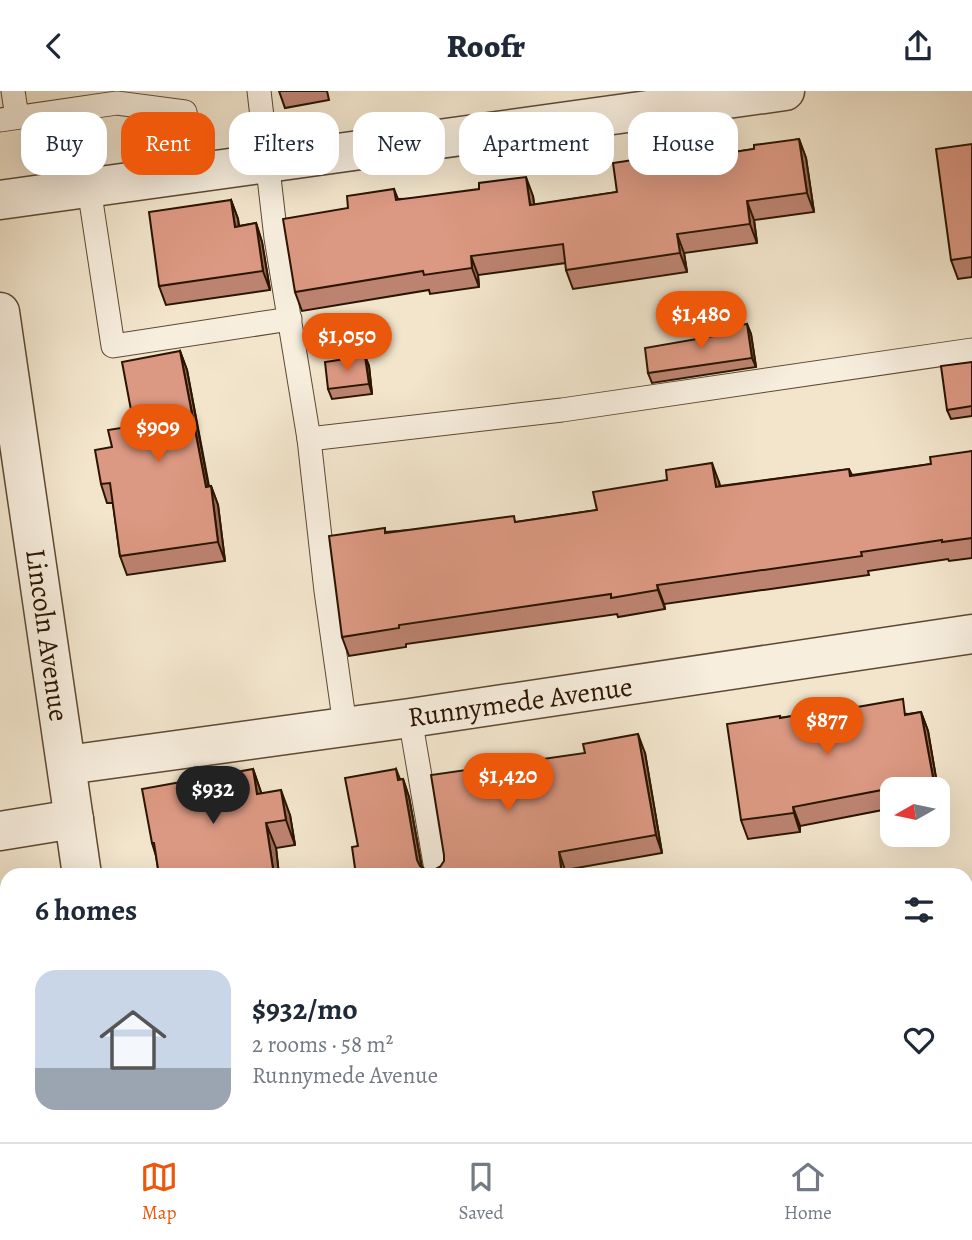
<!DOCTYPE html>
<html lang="en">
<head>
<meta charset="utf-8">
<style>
  :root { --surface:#fff; --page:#f6f6f7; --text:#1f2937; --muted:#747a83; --line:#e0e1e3; --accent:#ea580c }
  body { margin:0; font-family:Alegreya,serif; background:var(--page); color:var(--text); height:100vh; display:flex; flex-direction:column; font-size:26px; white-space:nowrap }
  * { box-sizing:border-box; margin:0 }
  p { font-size:23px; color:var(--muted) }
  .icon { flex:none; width:38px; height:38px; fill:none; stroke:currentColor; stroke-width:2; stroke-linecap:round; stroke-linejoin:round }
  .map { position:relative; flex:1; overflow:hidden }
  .panel { position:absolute; left:0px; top:777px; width:973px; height:275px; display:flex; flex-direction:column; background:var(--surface); border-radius:21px 21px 0 0; box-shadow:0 7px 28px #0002 }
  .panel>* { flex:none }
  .guide { position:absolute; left:21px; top:21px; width:931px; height:63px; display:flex; gap:14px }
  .needle { width:46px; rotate:261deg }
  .buttons { position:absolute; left:880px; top:686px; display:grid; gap:14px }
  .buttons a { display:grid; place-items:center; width:70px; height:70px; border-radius:14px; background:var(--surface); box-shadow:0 7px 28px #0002; font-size:35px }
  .price { position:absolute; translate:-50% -60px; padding:0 16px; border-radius:24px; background:var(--accent); color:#fff; font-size:23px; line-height:46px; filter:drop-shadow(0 2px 4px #0008) }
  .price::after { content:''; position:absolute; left:50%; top:42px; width:21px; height:16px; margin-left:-10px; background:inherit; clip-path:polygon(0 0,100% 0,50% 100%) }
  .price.selected { background:#222; color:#fff }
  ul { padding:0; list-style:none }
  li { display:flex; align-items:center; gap:21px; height:175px; padding:0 35px }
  li span { display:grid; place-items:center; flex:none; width:196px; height:140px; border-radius:21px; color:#555 }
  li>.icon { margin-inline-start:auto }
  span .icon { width:84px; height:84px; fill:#fffc; stroke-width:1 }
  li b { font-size:30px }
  h2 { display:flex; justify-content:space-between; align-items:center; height:84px; padding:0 35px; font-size:30px }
  .pill { padding:0 24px; border-radius:21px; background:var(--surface); box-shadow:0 7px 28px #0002; font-size:24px; line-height:63px }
  .pill.selected { background:var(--accent); color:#fff }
  header { display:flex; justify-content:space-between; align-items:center; height:91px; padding:0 35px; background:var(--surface); font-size:32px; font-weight:800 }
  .tabs { display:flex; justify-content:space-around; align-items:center; height:98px; border-top:2px solid var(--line); background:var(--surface); font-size:19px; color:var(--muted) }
  .tabs a { display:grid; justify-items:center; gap:4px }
  .tabs .selected { color:var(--accent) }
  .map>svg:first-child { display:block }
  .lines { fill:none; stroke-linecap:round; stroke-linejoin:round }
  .service-casing { stroke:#5d4933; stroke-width:25 }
  .minor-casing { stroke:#5d4933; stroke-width:41 }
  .tertiary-casing { stroke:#5d4933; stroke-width:41 }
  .service { stroke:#f7eede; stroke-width:23 }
  .minor { stroke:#f7eede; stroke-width:38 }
  .tertiary { stroke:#f7eede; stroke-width:38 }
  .wall { fill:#bc8370; stroke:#2b1500; stroke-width:2 }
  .shaded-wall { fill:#996a5b; stroke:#2b1500; stroke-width:2 }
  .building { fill:#db9882; stroke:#2b1500; stroke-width:2 }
  .labels { text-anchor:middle; stroke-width:6; stroke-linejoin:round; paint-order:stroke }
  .street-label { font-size:28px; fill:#2b1500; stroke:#f7eede }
</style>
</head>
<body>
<header><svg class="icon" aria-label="back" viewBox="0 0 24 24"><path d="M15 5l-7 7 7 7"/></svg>Roofr<svg class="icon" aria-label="share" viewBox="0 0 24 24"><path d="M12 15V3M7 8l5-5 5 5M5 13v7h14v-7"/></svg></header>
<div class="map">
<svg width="972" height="1051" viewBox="0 0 972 1051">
  <rect width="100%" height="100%" fill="#f2e5cc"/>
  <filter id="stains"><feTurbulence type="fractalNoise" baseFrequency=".00286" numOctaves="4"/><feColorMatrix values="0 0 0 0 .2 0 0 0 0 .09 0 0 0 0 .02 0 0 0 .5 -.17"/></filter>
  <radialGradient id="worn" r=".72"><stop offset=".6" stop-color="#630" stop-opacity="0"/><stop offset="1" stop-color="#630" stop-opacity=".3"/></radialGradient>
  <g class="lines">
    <g class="service-casing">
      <g id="service">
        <polyline points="13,0 17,26"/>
        <polyline points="259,0 276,147 309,348 326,500 345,635"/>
        <polyline points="0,29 117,12 185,21 194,81"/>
        <polyline points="89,97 113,255 290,228"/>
        <polyline points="309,348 562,319 972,259"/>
        <polyline points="410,627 437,784"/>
        <polyline points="477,1045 478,1051"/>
      </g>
    </g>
    <g class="minor-casing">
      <g id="minor">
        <polyline points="0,109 785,0"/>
        <polyline points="67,674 410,627 972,543"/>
        <polyline points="0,740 74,728"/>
      </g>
    </g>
    <g class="tertiary-casing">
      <g id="tertiary">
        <polyline points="0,221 82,784"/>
        <polyline points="122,1045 123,1051"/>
      </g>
    </g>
    <use href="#service" class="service"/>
    <use href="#minor" class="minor"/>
    <use href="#tertiary" class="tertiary"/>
  </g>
  <g class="wall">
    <polygon points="279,0 327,0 329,9 285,17"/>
    <polygon points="799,48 806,67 814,121 754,129 757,152 684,162 687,181 573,198 566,179 566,172 478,184 479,196 430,203 429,199 302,220 295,201 348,117 394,98 398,108 533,105 534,114 617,101 666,64 668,71 754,58"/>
    <polygon points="972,53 972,186 958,188 951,169"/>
    <polygon points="231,109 238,128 239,135 256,132 262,151 270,199 166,214 159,195"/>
    <polygon points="747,233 751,243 756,276 652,292 648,282"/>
    <polygon points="180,260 187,279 209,395 211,395 218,414 225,470 127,484 120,465 113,412 107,412 101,393 112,356 134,335"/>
    <polygon points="365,265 369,275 372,303 332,308 328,298"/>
    <polygon points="972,271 972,325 951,328 947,319"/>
    <polygon points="972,360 972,467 949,470 948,468 868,480 869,484 664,513 665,518 618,526 617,523 406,553 406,556 349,565 342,546 386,441 517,431 597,419 719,391 720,395 849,378 852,384 931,373"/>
    <polygon points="847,618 908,623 921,621 928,640 941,716 938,716 938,698 892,698 892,724 890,725 888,718 800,735 800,741 748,748 741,729 780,627"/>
    <polygon points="645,662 662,762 565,779 566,784 427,784 358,755 396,678 400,688 403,688 409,706 422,776 426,779 432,780"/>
    <polygon points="253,678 261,702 290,724 295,754 276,757 279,784 159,784 156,765 152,752"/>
    <polygon points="972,820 972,883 966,884 966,821"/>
    <polygon points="966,939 972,939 972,1051 489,1051 488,1045 966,1045"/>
  </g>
  <g class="shaded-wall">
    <polygon points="799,48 806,67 814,121 807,102"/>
    <polygon points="526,86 533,105 537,133 530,114"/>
    <polygon points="231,109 238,128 241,155 235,136"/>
    <polygon points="747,110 754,129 757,152 750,133"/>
    <polygon points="256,132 262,151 270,199 263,180"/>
    <polygon points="677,143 684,162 687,181 680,162"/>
    <polygon points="471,165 478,184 479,196 472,177"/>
    <polygon points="747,233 751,243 756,276 752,267"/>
    <polygon points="180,260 187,279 212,415 206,396"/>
    <polygon points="365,265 369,275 372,303 369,293"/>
    <polygon points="712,372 719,391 723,415 716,396"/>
    <polygon points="211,395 218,414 225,470 218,451"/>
    <polygon points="657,494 664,513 665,518 658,499"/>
    <polygon points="921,621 928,640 941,716 938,706 938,698 935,698 935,697"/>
    <polygon points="638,643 645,662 662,762 656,744"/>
    <polygon points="253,678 262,704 257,703"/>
    <polygon points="403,688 409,706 423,784 417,769"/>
    <polygon points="281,699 290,724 295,754 286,729"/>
    <polygon points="793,716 800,735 800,741 794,722"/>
    <polygon points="266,732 276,757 279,784 274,784"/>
    <polygon points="559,761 565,779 566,784 562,784"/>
  </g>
  <g class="building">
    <polygon points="799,48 807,102 747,110 750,133 677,143 680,162 566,179 563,153 471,165 472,177 424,184 423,180 295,201 283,128 348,117 347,105 394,98 396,109 479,98 479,92 526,86 530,114 617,101 613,72 666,64 667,71 754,58 754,54"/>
    <polygon points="972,53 972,166 951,169 936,58"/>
    <polygon points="231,109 235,136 256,132 263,180 159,195 149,121"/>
    <polygon points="747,233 752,267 648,282 645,257 720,244 719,237"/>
    <polygon points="180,260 206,396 211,395 218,451 120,465 110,392 101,393 95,359 112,356 108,339 134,335 122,271"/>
    <polygon points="365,265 369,293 328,298 325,271"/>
    <polygon points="972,271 972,315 947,319 941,275"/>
    <polygon points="972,360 972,447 942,451 942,449 861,461 862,465 657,494 658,499 611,507 611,503 399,534 399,537 342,546 329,445 385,437 385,442 514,425 515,431 597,419 593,401 667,389 666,379 712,372 716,396 849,378 850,385 931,373 930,366"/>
    <polygon points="903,608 905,624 921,621 935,697 926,698 892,698 892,704 883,706 882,699 793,716 794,722 741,729 727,633 780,625 780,627 846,616 846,618"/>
    <polygon points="638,643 656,744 559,761 562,784 460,784 460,780 427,784 356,784 352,756 358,755 345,687 396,678 398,689 403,688 417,769 420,775 426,779 432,780 440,776 444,770 444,764 431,684 585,662 583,653"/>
    <polygon points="253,678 257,703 281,699 286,729 266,732 274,784 159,784 154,752 152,752 142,698"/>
    <polygon points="972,820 972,871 970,871 969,863 966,864 966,821"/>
    <polygon points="966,939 972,939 972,1037 966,1038"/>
    <polygon points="488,1045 888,1045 853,1051 489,1051"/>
  </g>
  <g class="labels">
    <g class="street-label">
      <text transform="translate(48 544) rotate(82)" y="10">Lincoln Avenue</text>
      <text transform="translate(520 610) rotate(-8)" y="10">Runnymede Avenue</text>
    </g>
  </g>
  <rect width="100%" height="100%" filter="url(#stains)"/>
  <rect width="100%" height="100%" fill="url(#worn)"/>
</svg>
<div class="buttons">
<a><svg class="needle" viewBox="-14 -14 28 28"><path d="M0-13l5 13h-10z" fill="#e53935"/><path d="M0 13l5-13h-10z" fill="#747a83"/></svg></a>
</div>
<b class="price" style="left:701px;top:260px">$1,480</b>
<b class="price" style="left:347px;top:282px">$1,050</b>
<b class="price" style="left:158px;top:373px">$909</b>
<b class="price" style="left:827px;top:666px">$877</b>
<b class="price" style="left:508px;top:722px">$1,420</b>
<b class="price selected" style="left:213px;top:735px">$932</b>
<div class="guide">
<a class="pill">Buy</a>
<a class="pill selected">Rent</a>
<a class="pill">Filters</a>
<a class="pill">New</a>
<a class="pill">Apartment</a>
<a class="pill">House</a>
</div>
<section class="panel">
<h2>6 homes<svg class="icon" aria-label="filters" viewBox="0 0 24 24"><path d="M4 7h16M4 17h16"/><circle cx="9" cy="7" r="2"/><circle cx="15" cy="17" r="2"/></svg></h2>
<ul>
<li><span style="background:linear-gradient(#c9d6e8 70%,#9aa5b1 0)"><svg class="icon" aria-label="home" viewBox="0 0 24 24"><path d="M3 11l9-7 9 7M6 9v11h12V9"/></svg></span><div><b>$932/mo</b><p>2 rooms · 58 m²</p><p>Runnymede Avenue</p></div><svg class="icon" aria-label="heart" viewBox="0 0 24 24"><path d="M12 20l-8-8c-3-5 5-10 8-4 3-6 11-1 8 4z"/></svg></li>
</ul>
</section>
</div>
<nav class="tabs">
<a class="selected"><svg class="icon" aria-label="map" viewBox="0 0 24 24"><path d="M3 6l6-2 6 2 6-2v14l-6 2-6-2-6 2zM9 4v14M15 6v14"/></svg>Map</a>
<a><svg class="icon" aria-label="saved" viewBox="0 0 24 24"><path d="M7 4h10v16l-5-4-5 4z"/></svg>Saved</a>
<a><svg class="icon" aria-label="home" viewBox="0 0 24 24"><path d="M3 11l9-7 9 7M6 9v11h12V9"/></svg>Home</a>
</nav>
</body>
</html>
